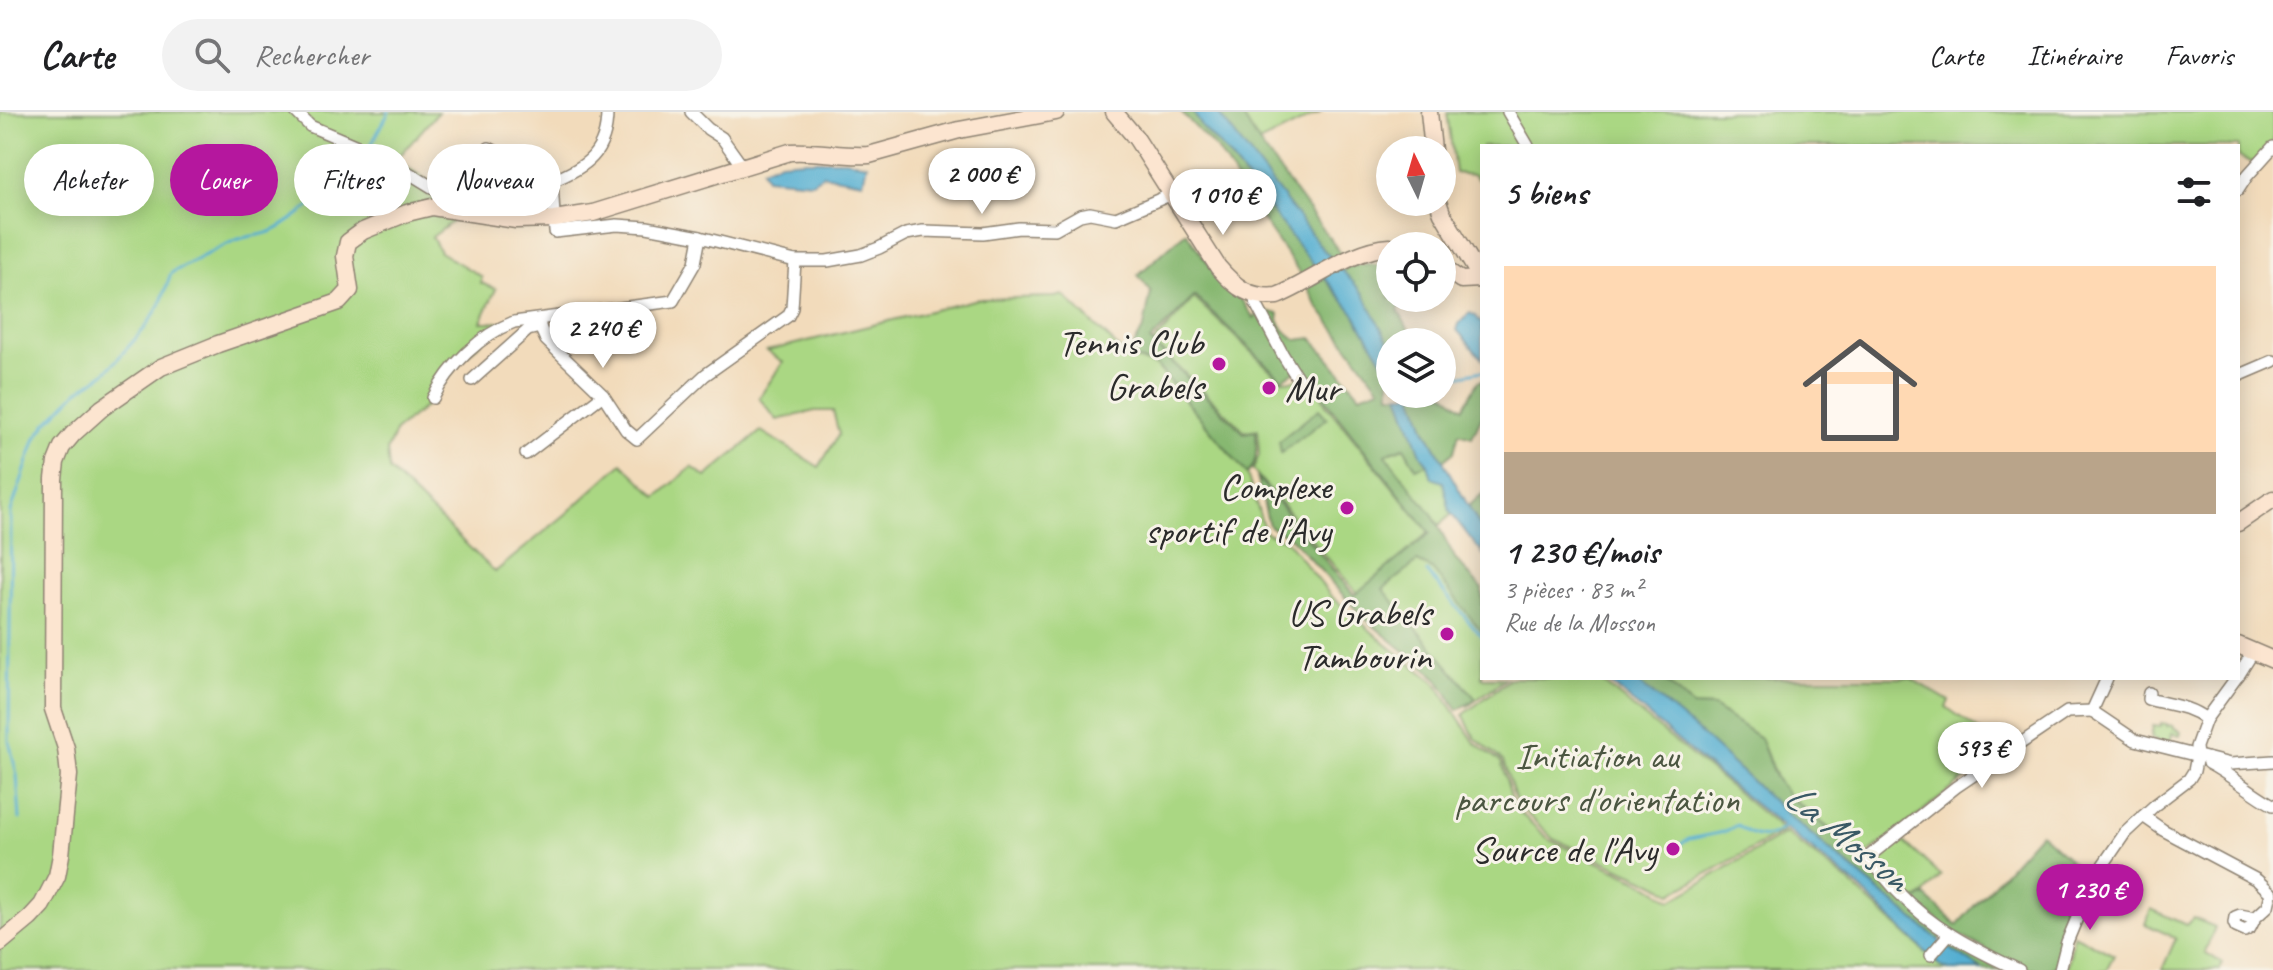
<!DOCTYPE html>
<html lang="fr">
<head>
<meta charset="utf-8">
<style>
  :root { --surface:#fff; --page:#f2f2f2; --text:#202124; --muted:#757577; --line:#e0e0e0; --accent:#b5179e }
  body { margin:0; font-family:Caveat,sans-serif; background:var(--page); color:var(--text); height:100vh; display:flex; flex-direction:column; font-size:30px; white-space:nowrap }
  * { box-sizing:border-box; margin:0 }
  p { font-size:26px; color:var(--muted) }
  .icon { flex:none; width:44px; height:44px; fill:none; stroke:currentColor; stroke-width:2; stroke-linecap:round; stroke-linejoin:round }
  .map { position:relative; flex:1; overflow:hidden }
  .details { position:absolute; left:1480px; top:32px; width:760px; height:536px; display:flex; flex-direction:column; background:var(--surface); border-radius:0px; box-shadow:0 4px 20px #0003 }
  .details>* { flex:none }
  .guide { position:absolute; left:24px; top:32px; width:760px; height:72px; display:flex; gap:16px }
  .needle { width:52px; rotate:355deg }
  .buttons { position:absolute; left:1376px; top:24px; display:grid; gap:16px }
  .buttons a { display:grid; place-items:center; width:80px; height:80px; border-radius:50%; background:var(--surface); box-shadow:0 4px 20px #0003; font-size:40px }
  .price { position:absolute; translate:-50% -68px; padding:0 18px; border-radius:28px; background:#fff; color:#222; font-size:26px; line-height:52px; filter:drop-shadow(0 2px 4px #0008) }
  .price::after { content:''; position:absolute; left:50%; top:48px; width:24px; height:18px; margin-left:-12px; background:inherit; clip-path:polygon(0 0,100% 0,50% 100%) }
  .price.current { background:var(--accent); color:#fff }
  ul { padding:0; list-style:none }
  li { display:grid; align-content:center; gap:16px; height:424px; padding:0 24px }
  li+li { border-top:2px solid var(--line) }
  li span { display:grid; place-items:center; height:248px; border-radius:0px; color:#555 }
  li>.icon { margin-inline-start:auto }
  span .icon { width:144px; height:144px; fill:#fffc; stroke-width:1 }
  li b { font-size:34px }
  h2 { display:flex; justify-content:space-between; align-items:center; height:96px; padding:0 24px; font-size:34px }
  .pill { padding:0 28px; border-radius:36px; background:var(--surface); box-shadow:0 4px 20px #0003; font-size:28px; line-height:72px }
  .pill.current { background:var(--accent); color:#fff }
  header { display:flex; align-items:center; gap:48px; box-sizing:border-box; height:112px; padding:0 40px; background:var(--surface); border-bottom:2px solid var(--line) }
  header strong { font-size:38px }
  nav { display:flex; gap:44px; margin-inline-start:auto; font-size:28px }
  .search { width:560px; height:72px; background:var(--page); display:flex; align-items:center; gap:20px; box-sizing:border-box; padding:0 28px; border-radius:44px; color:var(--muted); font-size:30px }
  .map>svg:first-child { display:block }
  .green { fill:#aad783; stroke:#6a8157; stroke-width:2 }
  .forest { fill:#87b871; stroke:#59724e; stroke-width:2 }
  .water { fill:#54afd2; stroke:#406d7e; stroke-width:2 }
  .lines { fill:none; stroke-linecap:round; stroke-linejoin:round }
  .stream { stroke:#54afd2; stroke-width:3 }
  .street-casing { stroke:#8e8373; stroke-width:14 }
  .secondary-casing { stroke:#8e8373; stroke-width:19 }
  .street { stroke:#fff; stroke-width:11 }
  .secondary { stroke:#fce5d0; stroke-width:16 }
  .poi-dot { fill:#b5179e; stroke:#f7f3e8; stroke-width:3 }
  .labels { text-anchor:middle; stroke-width:6; stroke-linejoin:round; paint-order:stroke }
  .poi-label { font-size:38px; fill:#2b2b2b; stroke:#f7f3e8; text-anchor:end }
  .park-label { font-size:38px; fill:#4b5641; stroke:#f7f3e8 }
  .water-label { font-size:40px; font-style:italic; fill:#395965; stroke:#f7f3e8 }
</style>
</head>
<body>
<header>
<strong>Carte</strong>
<div class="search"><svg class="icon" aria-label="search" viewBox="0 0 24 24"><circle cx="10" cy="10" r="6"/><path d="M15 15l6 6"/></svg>Rechercher</div>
<nav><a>Carte</a><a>Itinéraire</a><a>Favoris</a></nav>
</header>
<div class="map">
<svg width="2273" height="858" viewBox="0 0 2273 858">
  <rect width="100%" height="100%" fill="#f7f3e8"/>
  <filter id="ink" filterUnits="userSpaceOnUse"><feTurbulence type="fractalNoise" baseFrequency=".0125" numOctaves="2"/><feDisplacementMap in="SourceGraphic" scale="16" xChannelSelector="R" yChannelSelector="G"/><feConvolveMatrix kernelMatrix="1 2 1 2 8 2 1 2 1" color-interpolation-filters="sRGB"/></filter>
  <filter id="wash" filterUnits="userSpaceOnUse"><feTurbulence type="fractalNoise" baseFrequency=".006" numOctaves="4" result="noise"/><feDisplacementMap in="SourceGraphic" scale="32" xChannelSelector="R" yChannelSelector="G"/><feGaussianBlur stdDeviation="1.8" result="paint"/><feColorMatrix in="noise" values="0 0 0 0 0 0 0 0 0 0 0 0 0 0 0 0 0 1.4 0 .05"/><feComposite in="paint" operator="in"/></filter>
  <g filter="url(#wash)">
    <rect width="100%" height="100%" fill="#f2dbbb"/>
    <g class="green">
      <polygon points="0,0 438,0 396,48 432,71 471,86 460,104 432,125 440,140 482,165 481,171 496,177 481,210 503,210 440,268 427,293 396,318 387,338 389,358 495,460 566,402 622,351 657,385 692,355 706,365 761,319 819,355 839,322 833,299 815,299 777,308 759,286 783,250 767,239 978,187 1055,185 1063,183 1128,245 1156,253 1247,362 1265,420 1287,429 1331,484 1386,532 1435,570 1475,631 1501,650 1514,695 1549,728 1644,771 1672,788 1786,721 1850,771 1941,855 1949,858 0,858"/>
      <polygon points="1240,0 1321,0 1259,31"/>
      <polygon points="1447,0 2273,0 2273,31 2254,51 2238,45 2238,34 1482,34 1482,71 1473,63 1455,61"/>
      <polygon points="1194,186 1281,268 1293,269 1303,262 1314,268 1326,293 1429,420 1413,434 1482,517 1482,566 1506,566 1468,594 1444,563 1373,500 1253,358 1259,343 1258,317 1245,319 1153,231"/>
      <polygon points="1404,335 1416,355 1428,352 1432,366 1443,369 1452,402 1439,413 1384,342"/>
      <polygon points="1511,566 1597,566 1784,719 1672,781 1649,769 1553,727 1517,692 1503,649 1475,626 1463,603"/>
      <polygon points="1662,566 1910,566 1949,589 1946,595 2004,636 1864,745 1790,685 1778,670 1760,626 1714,595 1692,594"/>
      <polygon points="2161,611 2167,612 2167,615 2168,613 2174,614 2174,616 2181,619 2180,623 2172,621 2170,633 2151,626 2153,614 2160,615"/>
      <polygon points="1899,725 1941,764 1924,783 1913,789 1874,746"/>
      <polygon points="2069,747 2084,760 2077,771 2087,777 2067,819 2054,763"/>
      <polygon points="2151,797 2186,813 2193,806 2215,815 2205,840 2222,851 2220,858 2162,858 2176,826 2145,812"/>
      <polygon points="2074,823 2114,843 2106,858 2067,858"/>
    </g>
    <g class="forest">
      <polygon points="1181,0 1193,0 1203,16 1223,37 1316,156 1302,164 1250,90 1219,40"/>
      <polygon points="1217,0 1240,0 1259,31 1344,146 1336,151 1322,136"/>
      <path d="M1186,120L1221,170L1237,182L1254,206L1262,198L1279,202L1278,208L1284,218L1297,228L1312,226L1360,283L1380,276L1318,195L1307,175L1324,166L1353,200L1390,261V282H1399L1421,342L1428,352L1416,356L1404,335L1385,342L1432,402L1456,448L1482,477V520L1432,457L1417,450L1383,477L1476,587L1458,598L1437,566L1364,506L1291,426L1269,414L1257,365L1354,483L1430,421L1327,290L1315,266L1298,258L1282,267L1195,184L1150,229L1244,321L1256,319C1256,334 1259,350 1247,362L1156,253L1128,245L1144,215L1151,180L1138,163Z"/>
      <polygon points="1368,152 1390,155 1390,186 1405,186 1398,198 1415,230 1390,230 1390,233 1342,158 1351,154"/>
      <polygon points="1482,268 1482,304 1472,325 1459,321 1454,340 1443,349 1426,318 1413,282 1442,282 1442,279 1463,296 1477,271"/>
      <polygon points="1319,297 1327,306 1281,341 1279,329"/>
      <polygon points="1482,382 1482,417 1468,395"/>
      <polygon points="1633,566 1662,566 1692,594 1714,595 1760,626 1775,665 1790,685 1864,745 1944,823 1938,828 1786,701 1694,616"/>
      <polygon points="2040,721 2069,747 2054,763 2064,792 2067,819 2057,854 2048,858 2023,857 1953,820 1913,789 1924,783 1957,813"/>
      <polygon points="1948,828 1996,856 2004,858 1983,858 1945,833"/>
    </g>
    <g class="water">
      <polygon points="1193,0 1217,0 1322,136 1363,181 1390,233 1390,261 1353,200 1304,141 1223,37 1203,16"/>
      <polygon points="805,48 846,48 867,52 863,70 823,63 812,70 766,66 762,57 780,50"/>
      <polygon points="1469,201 1475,203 1482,212 1482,247 1457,218 1459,212"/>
      <polygon points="1399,282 1413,282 1426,319 1482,418 1482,441 1450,400 1443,370 1432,366 1428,352 1421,342"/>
      <polygon points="1604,566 1633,566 1694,616 1786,701 1851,756 1945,833 1982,858 1949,858 1941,855 1861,777 1716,661"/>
    </g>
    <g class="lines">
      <g class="stream">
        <polyline points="370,35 389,0"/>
        <polyline points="1442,267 1482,259"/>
        <polyline points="1427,460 1482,525"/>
        <path d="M20,707L17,663L9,629L11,399L36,326L47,311L77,280L106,260L145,216L160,193L171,161C194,150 215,136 239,127C251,123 263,124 275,118C300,105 344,66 362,45"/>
        <path d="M1673,737L1689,727L1724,720L1737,713C1755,726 1767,730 1785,714"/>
      </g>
    </g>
  </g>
  <g filter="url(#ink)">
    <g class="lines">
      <g class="street-casing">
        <g id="street">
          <polyline points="296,0 310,14 383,45 440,80 474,92 489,101"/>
          <path d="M607,0C607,41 587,55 552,69L555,120L617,113L647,115L700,125L795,149H827L861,143L879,136L906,122L923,119L983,121L1019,116L1055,117L1080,103L1090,101L1116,106L1172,82"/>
          <polyline points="691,0 708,17 722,26 742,54"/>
          <polyline points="1508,0 1528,34"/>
          <polyline points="489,36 552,69"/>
          <polyline points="2238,78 2247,64 2273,35"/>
          <polyline points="1254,183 1256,192 1283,243 1300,270"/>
          <polyline points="540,207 540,215 546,228 603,283 626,318 637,327 705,263 788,204 792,196 795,149"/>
          <polyline points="2238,264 2273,249"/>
          <polyline points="472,268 528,218 540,215"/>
          <path d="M433,286C449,254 480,223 514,210L673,189L695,151L700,125"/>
          <polyline points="526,342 603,283"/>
          <polyline points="2238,564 2253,540"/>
          <path d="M2149,581L2148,587C2169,593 2187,593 2206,607"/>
          <polyline points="2092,599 2135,628 2230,652 2273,649"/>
          <polyline points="2092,599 2107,566"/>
          <path d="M2208,651C2231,663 2250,680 2273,693"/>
          <polyline points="2143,704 2163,718 2257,768 2271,781 2268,794 2255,806 2240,803 2235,805 2234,811 2236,815 2245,819 2250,816 2255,806"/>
          <polyline points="1931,843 1949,822"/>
          <path d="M2019,858C1975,838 1930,815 1897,779C1887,768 1878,756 1868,745L1956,675L2067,600L2092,599"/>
          <polyline points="2060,858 2067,830 2084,789 2101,756 2125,721 2155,693 2189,667 2194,659 2197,644 2196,635 2206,607 2236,566"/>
        </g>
      </g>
      <g class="secondary-casing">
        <g id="secondary">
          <path d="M1114,0L1136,26L1218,155C1235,175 1250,187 1277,184C1312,170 1352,137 1390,135"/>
          <polyline points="1429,0 1433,38"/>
          <polyline points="1438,90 1442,101 1482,168"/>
          <polyline points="1442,155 1461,168 1481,167"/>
          <polyline points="2238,411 2273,387"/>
          <polyline points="2238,533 2273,548"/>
          <path d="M0,831L30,806L42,793L57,764L61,743L69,663L66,636L53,597L54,367L56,350L62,335L73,322L102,296L161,255L218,232L339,190L350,178L345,144L348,130L363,119L407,101L432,95L516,108L554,107L593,101L790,40C817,38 843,45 869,43L959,18L1056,0"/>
        </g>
      </g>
      <use href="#street" class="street"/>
      <use href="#secondary" class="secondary"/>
    </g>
  </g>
  <g class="poi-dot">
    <circle cx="1219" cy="252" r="8"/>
    <circle cx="1269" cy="276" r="8"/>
    <circle cx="1347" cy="396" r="8"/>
    <circle cx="1447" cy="522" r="8"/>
    <circle cx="1673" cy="737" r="8"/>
  </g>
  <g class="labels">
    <g class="poi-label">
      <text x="1203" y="243">Tennis Club<tspan x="1203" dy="44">Grabels</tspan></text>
      <text x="1285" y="289" text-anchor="start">Mur</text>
      <text x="1331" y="387">Complexe<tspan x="1331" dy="44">sportif de l'Avy</tspan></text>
      <text x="1431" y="513">US Grabels<tspan x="1431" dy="44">Tambourin</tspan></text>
      <text x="1657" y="750">Source de l'Avy</text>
    </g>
    <g class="park-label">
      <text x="1597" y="656">Initiation au<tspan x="1597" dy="44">parcours d'orientation</tspan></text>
    </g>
    <g class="water-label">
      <text transform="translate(1848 724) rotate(39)" y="14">La Mosson</text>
    </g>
  </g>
</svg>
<div class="buttons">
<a><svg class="needle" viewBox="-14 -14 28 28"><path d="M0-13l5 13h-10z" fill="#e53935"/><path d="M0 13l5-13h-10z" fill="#757577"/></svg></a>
<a><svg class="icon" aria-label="locate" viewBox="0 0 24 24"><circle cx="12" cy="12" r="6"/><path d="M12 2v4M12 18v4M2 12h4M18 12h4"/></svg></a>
<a><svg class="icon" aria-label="layers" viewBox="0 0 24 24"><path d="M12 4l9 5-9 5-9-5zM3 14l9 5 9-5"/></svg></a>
</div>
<b class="price" style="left:982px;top:104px">2 000 €</b>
<b class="price" style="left:1223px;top:125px">1 010 €</b>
<b class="price" style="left:603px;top:258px">2 240 €</b>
<b class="price" style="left:1982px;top:678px">593 €</b>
<b class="price current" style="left:2090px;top:820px">1 230 €</b>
<div class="guide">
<a class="pill">Acheter</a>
<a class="pill current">Louer</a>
<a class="pill">Filtres</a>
<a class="pill">Nouveau</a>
</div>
<section class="details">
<h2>5 biens<svg class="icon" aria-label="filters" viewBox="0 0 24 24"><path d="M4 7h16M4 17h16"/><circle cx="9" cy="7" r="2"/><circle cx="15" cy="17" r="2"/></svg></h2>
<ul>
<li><span style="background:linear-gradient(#ffd9b3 75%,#b9a48a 0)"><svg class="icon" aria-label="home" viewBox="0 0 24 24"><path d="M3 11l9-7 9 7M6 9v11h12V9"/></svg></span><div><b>1 230 €/mois</b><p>3 pièces · 83 m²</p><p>Rue de la Mosson</p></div></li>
</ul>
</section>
</div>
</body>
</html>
